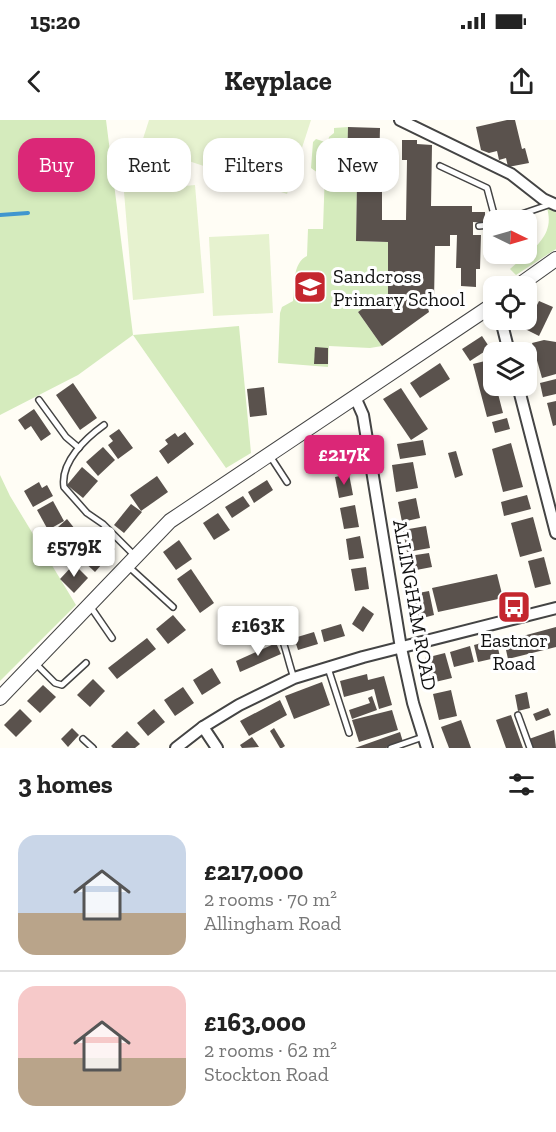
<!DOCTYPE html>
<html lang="en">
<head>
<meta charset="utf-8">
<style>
  :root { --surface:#fff; --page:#f6f6f6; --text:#222; --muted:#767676; --line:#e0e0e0; --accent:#db2777 }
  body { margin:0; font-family:"Zilla Slab",serif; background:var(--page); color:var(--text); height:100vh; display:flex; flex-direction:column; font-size:22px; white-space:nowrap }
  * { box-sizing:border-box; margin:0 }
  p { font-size:20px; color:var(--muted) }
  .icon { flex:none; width:33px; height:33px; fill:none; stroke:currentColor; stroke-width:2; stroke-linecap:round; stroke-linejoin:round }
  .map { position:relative; height:628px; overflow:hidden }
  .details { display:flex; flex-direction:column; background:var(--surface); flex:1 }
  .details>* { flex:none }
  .hud { position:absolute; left:18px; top:18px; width:520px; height:54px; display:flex; gap:12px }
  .needle { width:39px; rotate:95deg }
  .fabs { position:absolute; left:483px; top:90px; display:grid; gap:12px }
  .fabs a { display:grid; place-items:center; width:54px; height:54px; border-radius:12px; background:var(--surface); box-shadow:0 3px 9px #0003; font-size:30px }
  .price { position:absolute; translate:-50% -51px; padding:0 14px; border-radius:6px; background:#fff; color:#222; font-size:20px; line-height:39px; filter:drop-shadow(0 2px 3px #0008) }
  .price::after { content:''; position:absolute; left:50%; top:36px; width:18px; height:14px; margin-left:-9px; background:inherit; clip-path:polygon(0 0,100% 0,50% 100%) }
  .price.active { background:var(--accent); color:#fff }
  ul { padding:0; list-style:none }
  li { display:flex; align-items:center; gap:18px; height:150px; padding:0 18px }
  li+li { border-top:2px solid var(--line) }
  li span { display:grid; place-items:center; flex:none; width:168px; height:120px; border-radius:18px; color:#555 }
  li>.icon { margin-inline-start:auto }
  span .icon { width:72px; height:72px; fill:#fffc; stroke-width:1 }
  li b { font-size:26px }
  h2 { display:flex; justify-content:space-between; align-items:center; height:72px; padding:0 18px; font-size:26px }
  .tag { padding:0 21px; border-radius:18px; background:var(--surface); box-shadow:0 3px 9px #0003; font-size:21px; line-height:54px }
  .tag.active { background:var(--accent); color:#fff }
  .status { display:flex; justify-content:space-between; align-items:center; height:42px; padding:0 30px; background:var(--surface); direction:ltr }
  .status svg { height:16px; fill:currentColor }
  header { display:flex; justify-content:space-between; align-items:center; height:78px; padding:0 18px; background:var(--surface); font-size:27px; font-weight:700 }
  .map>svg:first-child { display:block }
  .green { fill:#d5ebbd }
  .pitch { fill:#e6f2cf }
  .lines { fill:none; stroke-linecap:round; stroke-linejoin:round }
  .stream { stroke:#3f96cf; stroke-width:4 }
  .building { fill:#5a524d }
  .service-casing { stroke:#444; stroke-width:8 }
  .minor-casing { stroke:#444; stroke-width:14 }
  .tertiary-casing { stroke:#444; stroke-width:16 }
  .service { stroke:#fff; stroke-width:5 }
  .minor { stroke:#fff; stroke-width:10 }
  .tertiary { stroke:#fff; stroke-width:14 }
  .labels { text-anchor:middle; stroke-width:6; stroke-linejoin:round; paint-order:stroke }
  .poi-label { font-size:20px; fill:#111; stroke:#fff; text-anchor:start }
  .street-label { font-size:20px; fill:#111; stroke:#fff }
</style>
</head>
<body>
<div class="status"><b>15:20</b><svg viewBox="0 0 49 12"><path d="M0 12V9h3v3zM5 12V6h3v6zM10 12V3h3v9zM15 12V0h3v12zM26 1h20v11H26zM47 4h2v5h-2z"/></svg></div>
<header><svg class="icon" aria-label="back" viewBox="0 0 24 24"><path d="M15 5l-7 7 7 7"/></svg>Keyplace<svg class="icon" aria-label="share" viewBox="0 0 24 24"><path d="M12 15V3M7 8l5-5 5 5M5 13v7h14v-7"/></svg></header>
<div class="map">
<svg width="556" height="628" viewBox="0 0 556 628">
  <rect width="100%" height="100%" fill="#fffdf5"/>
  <g class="green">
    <polygon points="0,0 106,0 133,215 239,206 251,333 226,348 133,215 78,255 0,295"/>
    <path d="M348,7L347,44L379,45L382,62H357L356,121L388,122V184L382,188L377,180L358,192L382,226L370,228L329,226L328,247L278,243L280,193L282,187L293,181C295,166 292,143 307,136L308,109H323L325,50L322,49L318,53L311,48L313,22L316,19L328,23L329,17L334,13V8Z"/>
    <path d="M547,88L556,90V129L516,155L510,149C529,131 556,118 547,88Z"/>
    <polygon points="0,355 10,376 76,485 0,561"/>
  </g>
  <g class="pitch">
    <polygon points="149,0 311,0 287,74 141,25"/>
    <polygon points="195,65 204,173 133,180 124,72"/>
    <polygon points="269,114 273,193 213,196 209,117"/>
  </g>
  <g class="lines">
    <polyline class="stream" points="0,95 28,93"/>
  </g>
  <g class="building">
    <polygon points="507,0 515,0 522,29 525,28 529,43 508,47 506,38 499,40 497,31 489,33 481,30 476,7"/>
    <polygon points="348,7 380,8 379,45 347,44"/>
    <polygon points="402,20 417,20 417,24 432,25 431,86 472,86 472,92 485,92 485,103 473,102 473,115 481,115 480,149 476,149 476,167 461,166 461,148 456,148 457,115 450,115 450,126 435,126 434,181 426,181 429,192 382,226 358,192 376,179 382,188 388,184 388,122 356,121 357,62 382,62 382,100 406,100 407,40 402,40"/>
    <polygon points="539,181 553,187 539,216 525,209"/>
    <polygon points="482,216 490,228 470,241 462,229"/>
    <polygon points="544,220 556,222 556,254 542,258 532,223"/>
    <polygon points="315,227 328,228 328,244 314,244"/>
    <polygon points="489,240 494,256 494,266 496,266 503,293 487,297 473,244"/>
    <polygon points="440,243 450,259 420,278 410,263"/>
    <polygon points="556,259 556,274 543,277 540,263"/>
    <polygon points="73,263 97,298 80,310 56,275"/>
    <polygon points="264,267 267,295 250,297 247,269"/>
    <polygon points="401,268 428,309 411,320 383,279"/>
    <polygon points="556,281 556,305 553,306 547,283"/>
    <polygon points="34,289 51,314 41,321 31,306 25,310 18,300"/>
    <polygon points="507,298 510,309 495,313 492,302"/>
    <polygon points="119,309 133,328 118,339 108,325 113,321 109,316"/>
    <polygon points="185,312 194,324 168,344 159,331 168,324 165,320 175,313 178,317"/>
    <polygon points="324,317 349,328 343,344 317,332"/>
    <polygon points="423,320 426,335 400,339 397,324"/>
    <polygon points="511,323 523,367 503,372 492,329"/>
    <polygon points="103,327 115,340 98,356 86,342"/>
    <polygon points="456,331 463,355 455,358 448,333"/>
    <polygon points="413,342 418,368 396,372 392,345"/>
    <polygon points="82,347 98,361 83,378 67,365"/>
    <polygon points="349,354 353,375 339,378 335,357"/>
    <polygon points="157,356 168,372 141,391 130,375"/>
    <polygon points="267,360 273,370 254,383 248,372"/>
    <polygon points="39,362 42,368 47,365 53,376 33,387 24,371"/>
    <polygon points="527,375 531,389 504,396 501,382"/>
    <polygon points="243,376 250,386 232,398 225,387"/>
    <polygon points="416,378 420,398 402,402 398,382"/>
    <polygon points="53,381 64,401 48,410 37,390"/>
    <polygon points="131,384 142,392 124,413 114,405"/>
    <polygon points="355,385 359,407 344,409 340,388"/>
    <polygon points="218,393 230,410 214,420 203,403"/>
    <polygon points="533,397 542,431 520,437 511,403"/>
    <polygon points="67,399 75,409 71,413 75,418 61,430 49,415"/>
    <polygon points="426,406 430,428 407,432 403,410"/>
    <polygon points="101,416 115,429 95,452 80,438"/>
    <polygon points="360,416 364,438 349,440 346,419"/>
    <polygon points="179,420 192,439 176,450 163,432"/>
    <polygon points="429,433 432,447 411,451 409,436"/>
    <polygon points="544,437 551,464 535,468 528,441"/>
    <polygon points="74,444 88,458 74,473 60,459"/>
    <polygon points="366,447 369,469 355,471 351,449"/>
    <polygon points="191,449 214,483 200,493 177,459"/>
    <polygon points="497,454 503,478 438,492 432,468"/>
    <polygon points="429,471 434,495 419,499 413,474"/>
    <polygon points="363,486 374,494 363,512 352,504"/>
    <polygon points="173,495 186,510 168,524 156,509"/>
    <polygon points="341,504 345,516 324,522 321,510"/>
    <polygon points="556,507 556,527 508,539 504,521"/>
    <polygon points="314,512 318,524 298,530 294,518"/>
    <polygon points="147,518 156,529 117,559 108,548"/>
    <polygon points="496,519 500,537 478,542 474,525"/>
    <polygon points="276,523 281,534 240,552 236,541"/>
    <polygon points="470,526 474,542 454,547 450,532"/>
    <polygon points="445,533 452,558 431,563 425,538"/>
    <polygon points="212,548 221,563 202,575 193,560"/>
    <polygon points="367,554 368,560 384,556 392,585 379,589 374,569 344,577 340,561"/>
    <polygon points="93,559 105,571 90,587 77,575"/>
    <polygon points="322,562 330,585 294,599 285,576"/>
    <polygon points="43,565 56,577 40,593 27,581"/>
    <polygon points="183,567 194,583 175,596 164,580"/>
    <polygon points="451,570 457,596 439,600 433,574"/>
    <polygon points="527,572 530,588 518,591 515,575"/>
    <polygon points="372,576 377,590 352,599 349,590 370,583 368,578"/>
    <polygon points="280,580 287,595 249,616 240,601"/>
    <polygon points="548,588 551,595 536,601 533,594"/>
    <polygon points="20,589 32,601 16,617 4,605"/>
    <polygon points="154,589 165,602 148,616 137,603"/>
    <polygon points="392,590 398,610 359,622 352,600"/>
    <polygon points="511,595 523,628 506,628 496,600"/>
    <polygon points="461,600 471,628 449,628 441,607"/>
    <polygon points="72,608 79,615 68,627 61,619"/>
    <polygon points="274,608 285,626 282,628 280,628 270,611"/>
    <polygon points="554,610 556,628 532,628 529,619"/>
    <polygon points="127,611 140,624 135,628 113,628 111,626"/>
    <polygon points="400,612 403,622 386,628 355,628"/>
    <polygon points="252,617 259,627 242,628 240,625"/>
  </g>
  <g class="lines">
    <g class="service-casing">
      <g id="service">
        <polyline points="440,46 487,68 495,98 510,98 551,84"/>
        <polyline points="479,106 490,105 495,98"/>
        <polyline points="39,280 66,317 79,328"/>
        <path d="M104,305C86,318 60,342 64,367L87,393L103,404L135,436"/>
        <polyline points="270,336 287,362"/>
        <polyline points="128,446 173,487"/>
        <polyline points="90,486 112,518"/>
        <path d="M249,495L258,490H264C283,505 286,537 294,558"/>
        <polyline points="36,544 55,563 62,565 86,543"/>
        <polyline points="328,548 349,613"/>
        <polyline points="518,595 530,628"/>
        <polyline points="83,619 93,628"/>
        <polyline points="391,628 423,617"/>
      </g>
    </g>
    <g class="minor-casing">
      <g id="minor">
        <polyline points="400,0 511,54 543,79 556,85"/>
        <polyline points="501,200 509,232"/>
        <polyline points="518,266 556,413"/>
        <polyline points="355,277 363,295 401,528 413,583 427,628"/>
        <polyline points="203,607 217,628"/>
        <polyline points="176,628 203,607 239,585 294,558 363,537 556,488"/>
      </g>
    </g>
    <g class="tertiary-casing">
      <g id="tertiary">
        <polyline points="518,166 556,139"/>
        <polyline points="0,578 170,401 494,184"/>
      </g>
    </g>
    <use href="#service" class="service"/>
    <use href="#minor" class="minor"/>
    <use href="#tertiary" class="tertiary"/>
  </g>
  <defs>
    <g id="school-square" transform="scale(1.725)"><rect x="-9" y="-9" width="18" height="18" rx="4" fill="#c4262e" stroke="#fff"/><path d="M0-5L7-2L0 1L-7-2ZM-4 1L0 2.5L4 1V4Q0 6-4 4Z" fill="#fff"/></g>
    <g id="bus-square" transform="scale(1.725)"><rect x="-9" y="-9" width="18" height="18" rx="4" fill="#c4262e" stroke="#fff"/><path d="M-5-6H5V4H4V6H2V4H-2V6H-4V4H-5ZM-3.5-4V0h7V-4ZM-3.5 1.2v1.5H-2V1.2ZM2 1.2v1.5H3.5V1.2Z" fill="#fff"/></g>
  </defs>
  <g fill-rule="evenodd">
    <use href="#school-square" x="310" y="167"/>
    <use href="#bus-square" x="514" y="487"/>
  </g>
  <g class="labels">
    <g class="poi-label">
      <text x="333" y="163">Sandcross<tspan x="333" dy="23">Primary School</tspan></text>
      <text x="514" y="527" text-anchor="middle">Eastnor<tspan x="514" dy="23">Road</tspan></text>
    </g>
    <g class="street-label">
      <text transform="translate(415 485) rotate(80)" y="7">ALLINGHAM ROAD</text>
    </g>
  </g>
</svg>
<div class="fabs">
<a><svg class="needle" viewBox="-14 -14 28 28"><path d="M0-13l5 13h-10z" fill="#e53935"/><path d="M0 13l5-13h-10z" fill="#767676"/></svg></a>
<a><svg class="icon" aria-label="locate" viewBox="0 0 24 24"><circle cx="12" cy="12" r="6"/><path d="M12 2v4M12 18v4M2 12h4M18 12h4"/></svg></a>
<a><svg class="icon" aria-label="layers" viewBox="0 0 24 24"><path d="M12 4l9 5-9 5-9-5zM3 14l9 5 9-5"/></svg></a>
</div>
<b class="price active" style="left:344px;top:366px">£217K</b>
<b class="price" style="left:74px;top:458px">£579K</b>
<b class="price" style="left:258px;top:537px">£163K</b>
<div class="hud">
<a class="tag active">Buy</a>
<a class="tag">Rent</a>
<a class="tag">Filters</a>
<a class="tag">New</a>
</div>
</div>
<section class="details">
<h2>3 homes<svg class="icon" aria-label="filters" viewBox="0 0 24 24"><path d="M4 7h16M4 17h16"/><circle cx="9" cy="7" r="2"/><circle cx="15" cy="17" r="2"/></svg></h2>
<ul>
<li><span style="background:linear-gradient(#c9d6e8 65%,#b9a48a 0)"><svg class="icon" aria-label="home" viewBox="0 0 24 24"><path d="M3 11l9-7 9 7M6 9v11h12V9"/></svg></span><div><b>£217,000</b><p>2 rooms · 70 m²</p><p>Allingham Road</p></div></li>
<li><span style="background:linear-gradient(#f6c9c9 60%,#b9a48a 0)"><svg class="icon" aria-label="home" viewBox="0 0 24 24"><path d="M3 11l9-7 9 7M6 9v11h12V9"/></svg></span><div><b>£163,000</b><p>2 rooms · 62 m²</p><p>Stockton Road</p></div></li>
</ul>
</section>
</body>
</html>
